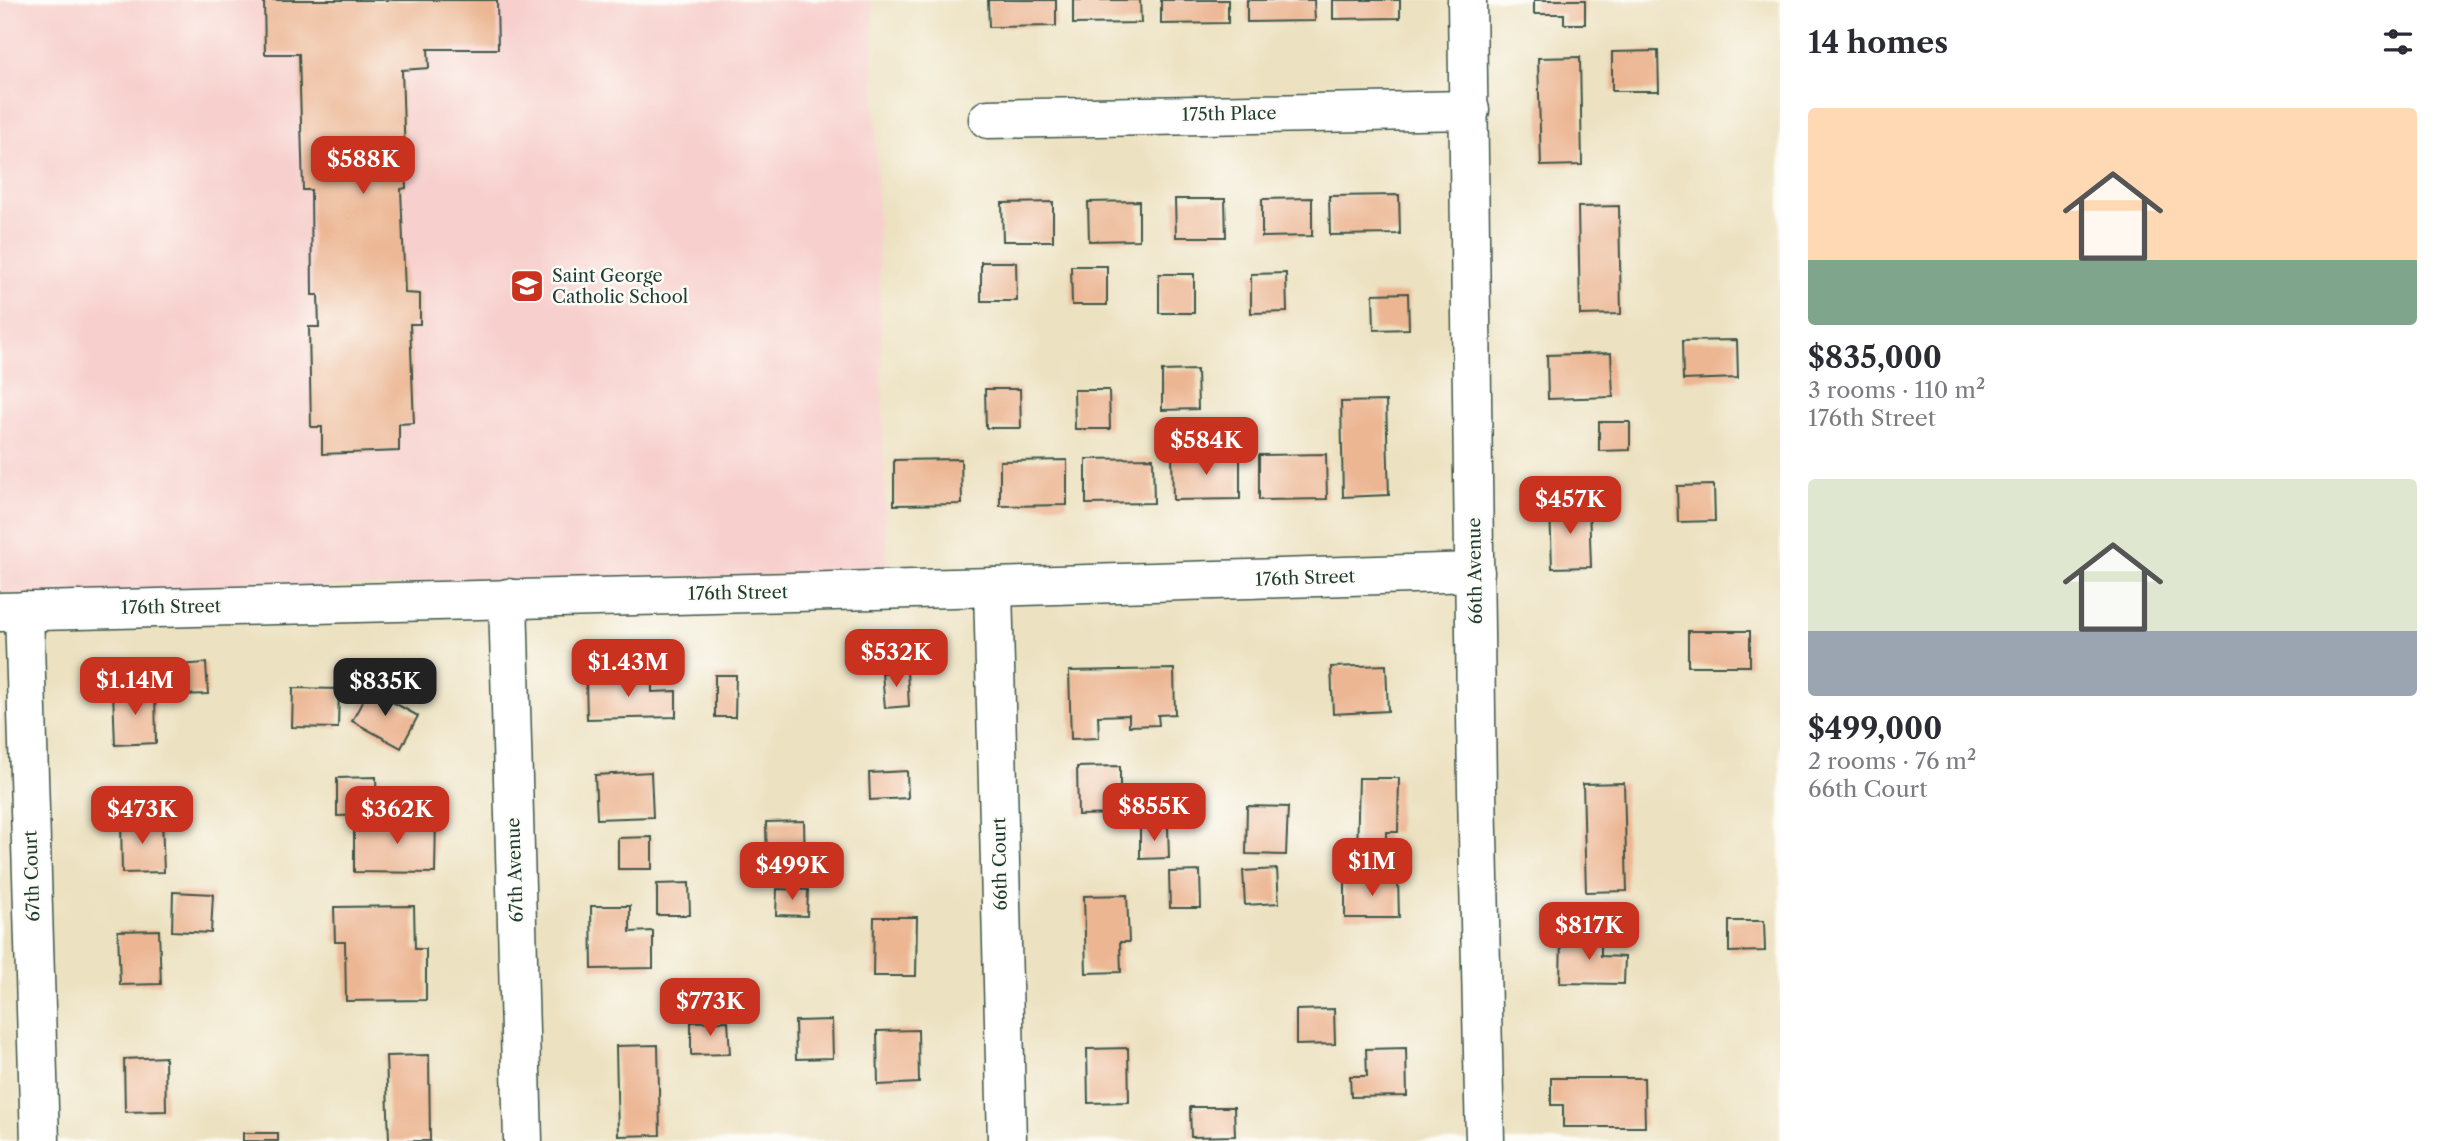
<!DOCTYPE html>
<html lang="en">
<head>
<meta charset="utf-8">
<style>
  :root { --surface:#fff; --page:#f2f2f3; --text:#2b2b33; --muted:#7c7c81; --accent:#c8321e }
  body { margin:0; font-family:"Libre Caslon Text",serif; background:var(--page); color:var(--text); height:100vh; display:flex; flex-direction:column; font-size:26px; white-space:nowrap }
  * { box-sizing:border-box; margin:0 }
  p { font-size:23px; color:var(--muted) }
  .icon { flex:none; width:38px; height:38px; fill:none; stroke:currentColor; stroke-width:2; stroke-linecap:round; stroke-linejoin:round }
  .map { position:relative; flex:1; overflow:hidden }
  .sheet { display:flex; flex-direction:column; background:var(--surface); width:665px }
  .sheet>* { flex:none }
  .price { position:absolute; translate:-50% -60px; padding:0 16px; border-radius:14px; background:var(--accent); color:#fff; font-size:23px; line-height:46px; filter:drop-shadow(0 2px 4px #0008) }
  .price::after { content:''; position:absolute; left:50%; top:42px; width:21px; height:16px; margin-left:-10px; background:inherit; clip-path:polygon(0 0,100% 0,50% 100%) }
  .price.current { background:#222; color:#fff }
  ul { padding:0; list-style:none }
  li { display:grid; align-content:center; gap:14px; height:371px; padding:0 28px }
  li span { display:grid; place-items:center; height:217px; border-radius:7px; color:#555 }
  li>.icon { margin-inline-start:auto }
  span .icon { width:126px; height:126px; fill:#fffc; stroke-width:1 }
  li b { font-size:30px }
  h2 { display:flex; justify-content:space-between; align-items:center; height:84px; padding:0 28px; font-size:30px }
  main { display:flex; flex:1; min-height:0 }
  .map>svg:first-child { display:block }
  .built { fill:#f7d0cd }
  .building { fill:#ecb693 }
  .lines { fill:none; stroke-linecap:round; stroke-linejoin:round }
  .minor-casing { stroke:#3e5649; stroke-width:41 }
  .minor { stroke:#fff; stroke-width:38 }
  .labels { text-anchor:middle; stroke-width:5; stroke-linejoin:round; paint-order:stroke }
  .street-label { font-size:18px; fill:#1f3d34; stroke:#fdfcf7 }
  .poi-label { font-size:18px; fill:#1f3d34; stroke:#fdfcf7; text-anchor:start }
</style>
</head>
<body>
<main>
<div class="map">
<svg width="1780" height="1141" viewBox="0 0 1780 1141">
  <rect width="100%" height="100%" fill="#fdfcf7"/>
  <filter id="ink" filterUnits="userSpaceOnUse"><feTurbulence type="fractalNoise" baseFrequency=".0143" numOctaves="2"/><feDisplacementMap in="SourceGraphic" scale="14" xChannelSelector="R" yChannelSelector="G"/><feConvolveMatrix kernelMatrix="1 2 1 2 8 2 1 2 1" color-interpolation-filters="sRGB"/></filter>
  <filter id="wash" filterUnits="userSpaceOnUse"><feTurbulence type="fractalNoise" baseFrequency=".00686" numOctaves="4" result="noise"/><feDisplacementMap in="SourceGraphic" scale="28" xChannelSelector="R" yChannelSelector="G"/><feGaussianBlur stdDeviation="1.57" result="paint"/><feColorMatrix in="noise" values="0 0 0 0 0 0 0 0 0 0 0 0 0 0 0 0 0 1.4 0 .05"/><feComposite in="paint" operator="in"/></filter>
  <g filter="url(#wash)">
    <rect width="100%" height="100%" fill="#ece1c0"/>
    <polygon class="built" points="0,0 872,0 887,573 0,595"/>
    <g id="blocks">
      <g class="building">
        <polygon points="264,0 497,0 498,49 428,49 429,68 402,70 406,188 401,189 405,293 420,294 420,324 410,324 414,423 399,424 399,451 322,454 322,427 311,427 309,327 319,327 318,295 312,295 311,190 303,190 299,54 265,54"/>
        <polygon points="988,0 1056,0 1056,26 989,27"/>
        <polygon points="1073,0 1140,0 1141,23 1073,24"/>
        <polygon points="1161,0 1228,0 1228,23 1161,24"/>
        <polygon points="1247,0 1314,0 1315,21 1247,22"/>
        <polygon points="1333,0 1400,0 1400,18 1333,19"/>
        <polygon points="1534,0 1585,0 1585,24 1564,24 1564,14 1534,14"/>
        <polygon points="1658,51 1659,91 1612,91 1612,52"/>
        <polygon points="1580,57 1582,165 1541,166 1538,58"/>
        <polygon points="1399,195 1400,234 1330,235 1329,196"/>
        <polygon points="1312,198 1312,236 1262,237 1262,199"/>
        <polygon points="1175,199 1225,199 1226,237 1176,237"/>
        <polygon points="1139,201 1139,240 1089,241 1088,202"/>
        <polygon points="1053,202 1053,241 1003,241 1002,203"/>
        <polygon points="1619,206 1621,314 1580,315 1578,207"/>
        <polygon points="981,262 1016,262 1017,301 981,301"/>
        <polygon points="1071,266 1107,266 1107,305 1072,305"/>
        <polygon points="1286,273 1287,312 1251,313 1251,274"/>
        <rect x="1159" y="274" width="35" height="39"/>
        <polygon points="1408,293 1409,329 1374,330 1373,294"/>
        <polygon points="1737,340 1738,378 1683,380 1682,341"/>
        <polygon points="1611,353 1613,397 1548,399 1547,355"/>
        <polygon points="1197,370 1198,409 1162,410 1162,371"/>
        <polygon points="985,389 1020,389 1021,428 986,428"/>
        <polygon points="1074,390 1109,390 1110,429 1075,429"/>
        <polygon points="1386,401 1389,495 1343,497 1341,402"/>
        <polygon points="1599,422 1630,422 1630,450 1599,451"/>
        <polygon points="1240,454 1240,499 1173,500 1172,455"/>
        <polygon points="1326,454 1327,499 1259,500 1259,455"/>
        <polygon points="1153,458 1154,503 1086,504 1086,459"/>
        <polygon points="961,459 962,504 894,505 894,460"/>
        <polygon points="1067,460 1067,505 1000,506 1000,461"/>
        <polygon points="1714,485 1715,521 1678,522 1677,486"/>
        <polygon points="1589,505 1591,567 1552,568 1550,506"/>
        <rect x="1688" y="631" width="62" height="35"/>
        <polygon points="206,663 208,694 180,695 179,665"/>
        <polygon points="1386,665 1388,711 1333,714 1331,667"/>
        <polygon points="1174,669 1175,714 1158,715 1159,725 1129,726 1129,715 1098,716 1099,738 1071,739 1069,671"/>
        <polygon points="907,671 909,706 885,708 882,673"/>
        <polygon points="715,675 736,675 735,717 715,717"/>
        <polygon points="652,678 652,692 676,691 676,717 587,719 586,679"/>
        <polygon points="293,688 339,689 338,728 292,727"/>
        <polygon points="155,689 156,743 115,745 113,691"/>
        <polygon points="369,689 418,716 401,748 352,721"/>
        <polygon points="1120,766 1120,814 1078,815 1077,767"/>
        <polygon points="907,771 908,798 870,800 869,773"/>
        <polygon points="651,772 653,817 597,819 595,775"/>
        <polygon points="376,777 377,815 337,816 337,778"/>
        <polygon points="1359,778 1399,778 1398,832 1386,832 1386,852 1357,852"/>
        <polygon points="1624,783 1627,891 1586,892 1583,784"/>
        <polygon points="1247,806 1288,807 1286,855 1246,854"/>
        <polygon points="388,816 436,817 435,873 354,872 354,826 388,826"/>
        <polygon points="162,819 164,872 122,873 121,820"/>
        <polygon points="804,821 805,867 767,868 766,822"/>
        <polygon points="1168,826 1169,858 1140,859 1140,827"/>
        <polygon points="652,837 652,869 618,869 618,838"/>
        <polygon points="1277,869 1279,903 1245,905 1243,871"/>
        <polygon points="1200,871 1201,908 1170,908 1169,872"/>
        <polygon points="1398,877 1399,918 1345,918 1345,878"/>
        <polygon points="689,883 690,915 657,915 657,884"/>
        <polygon points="777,889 808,890 807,916 776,915"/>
        <polygon points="173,892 213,894 211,933 172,931"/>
        <polygon points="1127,895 1129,942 1120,942 1121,972 1086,973 1084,896"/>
        <polygon points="414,906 415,949 426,949 426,1000 346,1001 345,942 335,942 334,907"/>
        <polygon points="591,906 630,906 630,932 653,931 653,968 592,969"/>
        <polygon points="874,917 917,917 916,976 873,976"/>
        <polygon points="1729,921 1764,921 1765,951 1729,952"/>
        <polygon points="159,930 161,984 120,985 118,931"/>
        <polygon points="1561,934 1601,935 1601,956 1625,957 1624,984 1560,983"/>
        <polygon points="1334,1009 1335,1044 1296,1045 1296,1010"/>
        <polygon points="832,1020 833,1058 796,1059 795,1021"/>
        <polygon points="728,1021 730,1054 691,1055 691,1022"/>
        <polygon points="918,1030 919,1083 878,1085 877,1031"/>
        <polygon points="658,1045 660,1135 618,1136 616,1046"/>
        <polygon points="1128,1048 1129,1102 1088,1103 1087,1049"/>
        <polygon points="1406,1048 1407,1096 1351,1097 1350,1076 1367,1076 1366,1049"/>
        <polygon points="429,1055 430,1141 389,1141 386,1056"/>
        <polygon points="165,1057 166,1111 125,1112 124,1059"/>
        <polygon points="1551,1078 1644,1078 1645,1127 1563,1127 1563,1105 1551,1105"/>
        <polygon points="1190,1107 1234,1107 1235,1136 1191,1137"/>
        <rect x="243" y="1133" width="35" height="8"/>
      </g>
    </g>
  </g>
  <g filter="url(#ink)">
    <use href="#blocks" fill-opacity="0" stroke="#3e5649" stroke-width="2"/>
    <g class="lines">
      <g class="minor-casing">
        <g id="minor">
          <polyline points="1467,0 1477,790 1485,1141"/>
          <polyline points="988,119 1470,110"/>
          <polyline points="993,587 1007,1141"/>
          <polyline points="508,598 523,1141"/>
          <polyline points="24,611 40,1141"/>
          <polyline points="0,612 993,587 1475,572"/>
        </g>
      </g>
      <use href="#minor" class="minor"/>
    </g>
  </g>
  <defs>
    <g id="school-square" transform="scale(1.75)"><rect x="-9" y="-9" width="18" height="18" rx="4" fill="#c8321e" stroke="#fdfcf7"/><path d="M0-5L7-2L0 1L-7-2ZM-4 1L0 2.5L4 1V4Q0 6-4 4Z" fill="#fff"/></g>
  </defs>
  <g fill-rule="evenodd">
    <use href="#school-square" x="527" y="286"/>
  </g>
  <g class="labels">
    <g class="street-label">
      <text transform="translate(1229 114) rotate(-1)" y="6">175th Place</text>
      <text transform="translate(1475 571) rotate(-91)" y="6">66th Avenue</text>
      <text transform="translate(1305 578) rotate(-2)" y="6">176th Street</text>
      <text transform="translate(738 593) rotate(-1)" y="6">176th Street</text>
      <text transform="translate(171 607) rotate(-1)" y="6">176th Street</text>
      <text transform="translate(1000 864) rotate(-91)" y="6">66th Court</text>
      <text transform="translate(515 870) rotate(-92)" y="6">67th Avenue</text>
      <text transform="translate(32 876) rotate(-92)" y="6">67th Court</text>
    </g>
    <g class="poi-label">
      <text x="552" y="282">Saint George<tspan x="552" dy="21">Catholic School</tspan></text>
    </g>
  </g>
</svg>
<b class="price" style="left:363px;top:196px">$588K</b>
<b class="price" style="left:1206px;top:477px">$584K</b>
<b class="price" style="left:1570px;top:536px">$457K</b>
<b class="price" style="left:896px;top:689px">$532K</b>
<b class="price" style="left:628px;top:699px">$1.43M</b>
<b class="price" style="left:135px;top:717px">$1.14M</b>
<b class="price current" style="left:385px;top:718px">$835K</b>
<b class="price" style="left:1154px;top:843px">$855K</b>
<b class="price" style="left:142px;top:846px">$473K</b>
<b class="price" style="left:397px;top:846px">$362K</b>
<b class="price" style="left:1372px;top:898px">$1M</b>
<b class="price" style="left:792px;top:902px">$499K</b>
<b class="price" style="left:1589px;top:962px">$817K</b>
<b class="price" style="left:710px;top:1038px">$773K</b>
</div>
<section class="sheet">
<h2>14 homes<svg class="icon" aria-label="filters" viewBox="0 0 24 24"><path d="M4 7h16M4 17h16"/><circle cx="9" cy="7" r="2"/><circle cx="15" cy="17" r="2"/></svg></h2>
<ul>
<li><span style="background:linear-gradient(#ffd9b3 70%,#7fa58c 0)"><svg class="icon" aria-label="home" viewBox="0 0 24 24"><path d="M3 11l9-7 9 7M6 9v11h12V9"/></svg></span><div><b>$835,000</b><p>3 rooms · 110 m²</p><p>176th Street</p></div></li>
<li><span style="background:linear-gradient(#dfe7d0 70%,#9aa5b1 0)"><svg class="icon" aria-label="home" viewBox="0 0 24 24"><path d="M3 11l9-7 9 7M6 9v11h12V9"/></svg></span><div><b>$499,000</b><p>2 rooms · 76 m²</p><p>66th Court</p></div></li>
</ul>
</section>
</main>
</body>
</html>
